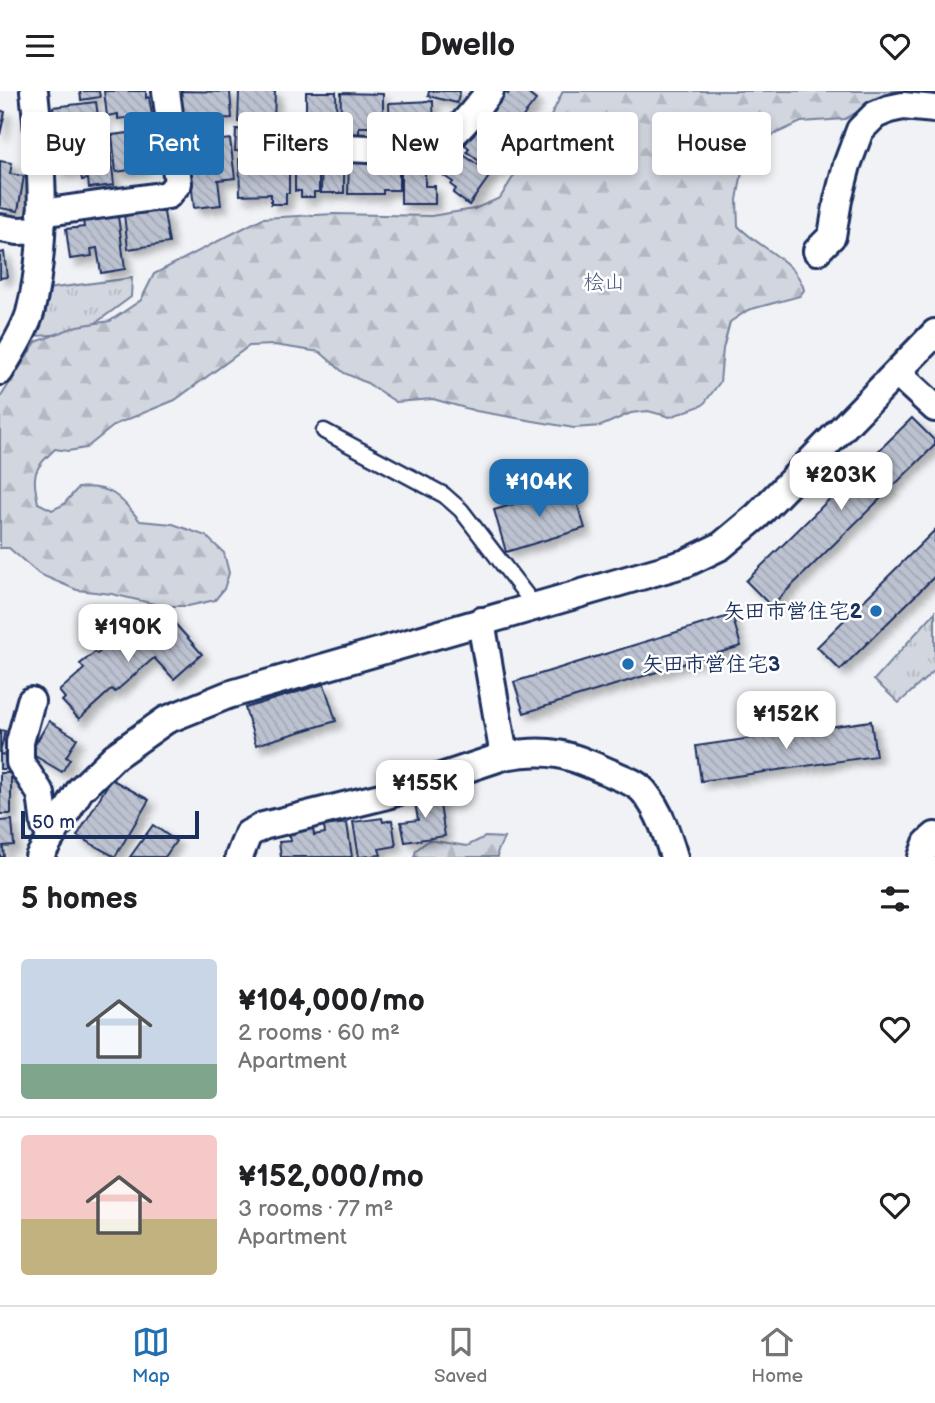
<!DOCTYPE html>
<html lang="en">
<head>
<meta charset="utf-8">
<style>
  :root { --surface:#fff; --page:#f6f6f6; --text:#202124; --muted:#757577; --line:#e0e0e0; --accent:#1f6fb2 }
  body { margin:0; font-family:"Balsamiq Sans","Klee One",sans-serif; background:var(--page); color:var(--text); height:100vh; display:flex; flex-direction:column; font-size:26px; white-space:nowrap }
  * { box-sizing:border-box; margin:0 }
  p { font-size:23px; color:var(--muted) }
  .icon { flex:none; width:38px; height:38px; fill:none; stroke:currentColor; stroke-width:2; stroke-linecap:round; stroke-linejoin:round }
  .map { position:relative; height:766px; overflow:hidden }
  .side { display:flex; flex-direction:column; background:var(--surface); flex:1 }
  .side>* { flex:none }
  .hud { position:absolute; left:21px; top:21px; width:894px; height:63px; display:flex; gap:14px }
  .scale { position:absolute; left:21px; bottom:18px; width:178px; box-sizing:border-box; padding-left:7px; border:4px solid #1b2f5e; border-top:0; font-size:19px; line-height:24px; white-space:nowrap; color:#1b2f5e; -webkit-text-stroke:5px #fff; paint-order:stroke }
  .price { position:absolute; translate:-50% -60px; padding:0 16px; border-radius:14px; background:#fff; color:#222; font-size:23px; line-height:46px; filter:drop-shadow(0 2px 4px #0008) }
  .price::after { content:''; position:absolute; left:50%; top:42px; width:21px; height:16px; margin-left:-10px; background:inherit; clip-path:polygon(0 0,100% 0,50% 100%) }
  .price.current { background:var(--accent); color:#fff }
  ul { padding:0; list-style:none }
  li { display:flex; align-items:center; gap:21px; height:175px; padding:0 21px }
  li+li { border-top:2px solid var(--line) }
  li span { display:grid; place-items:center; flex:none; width:196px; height:140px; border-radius:7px; color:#555 }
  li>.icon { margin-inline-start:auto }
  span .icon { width:84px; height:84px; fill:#fffc; stroke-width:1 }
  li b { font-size:30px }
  h2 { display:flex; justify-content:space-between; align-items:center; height:84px; padding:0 21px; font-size:30px }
  .chip { padding:0 24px; border-radius:7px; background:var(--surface); box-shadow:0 4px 10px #0003; font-size:24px; line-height:63px }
  .chip.current { background:var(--accent); color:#fff }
  header { display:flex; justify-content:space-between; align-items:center; height:91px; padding:0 21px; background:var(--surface); font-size:32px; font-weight:700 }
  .tabs { display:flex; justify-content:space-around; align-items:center; height:98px; border-top:2px solid var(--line); background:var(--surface); font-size:19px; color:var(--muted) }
  .tabs a { display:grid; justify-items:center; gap:4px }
  .tabs .current { color:var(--accent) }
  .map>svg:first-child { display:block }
  .grass { fill:url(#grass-tufts); stroke:#76829e; stroke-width:2 }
  .forest { fill:url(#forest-firs); stroke:#76829e; stroke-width:2 }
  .building { fill:url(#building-back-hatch); stroke:#1b2f5e; stroke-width:2; filter:url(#shadow) }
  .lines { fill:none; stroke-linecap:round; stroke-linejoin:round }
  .lane-casing { stroke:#1b2f5e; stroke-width:19 }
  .street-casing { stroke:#1b2f5e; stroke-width:32 }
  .lane { stroke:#fff; stroke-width:14 }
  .street { stroke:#fff; stroke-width:26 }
  .poi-dot { fill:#1f6fb2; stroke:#fff; stroke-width:2.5 }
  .labels { text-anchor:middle; stroke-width:5; stroke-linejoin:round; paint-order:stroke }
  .park-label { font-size:21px; fill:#49597e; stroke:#fff }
  .poi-label { font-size:21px; font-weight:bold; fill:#1b2f5e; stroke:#fff; text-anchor:end }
</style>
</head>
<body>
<header><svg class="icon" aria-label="menu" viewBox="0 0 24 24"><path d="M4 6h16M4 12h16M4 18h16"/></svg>Dwello<svg class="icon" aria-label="heart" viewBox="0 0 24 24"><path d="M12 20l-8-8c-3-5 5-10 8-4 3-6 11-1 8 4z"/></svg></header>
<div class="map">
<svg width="935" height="766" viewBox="0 0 935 766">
  <defs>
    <pattern id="grass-tufts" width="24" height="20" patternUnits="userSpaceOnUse" patternTransform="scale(1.75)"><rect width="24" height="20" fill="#d2d6df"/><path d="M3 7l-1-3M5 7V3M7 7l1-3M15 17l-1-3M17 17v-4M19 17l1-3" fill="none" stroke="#b4b8c2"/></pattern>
    <pattern id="forest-firs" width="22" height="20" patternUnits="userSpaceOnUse" patternTransform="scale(1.75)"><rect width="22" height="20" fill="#d2d6df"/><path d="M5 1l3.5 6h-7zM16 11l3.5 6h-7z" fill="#b4b8c2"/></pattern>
    <pattern id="building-back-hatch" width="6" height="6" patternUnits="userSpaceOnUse" patternTransform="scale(1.75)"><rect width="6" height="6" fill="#bcc2d0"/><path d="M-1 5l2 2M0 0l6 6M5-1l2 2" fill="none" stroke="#a1a7b5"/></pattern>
    <filter id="shadow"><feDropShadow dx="6" dy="6" stdDeviation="3.5" flood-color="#0004"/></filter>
  </defs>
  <rect width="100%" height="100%" fill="#f1f2f5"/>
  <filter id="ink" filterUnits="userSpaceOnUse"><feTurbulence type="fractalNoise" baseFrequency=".0143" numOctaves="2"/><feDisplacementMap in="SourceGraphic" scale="14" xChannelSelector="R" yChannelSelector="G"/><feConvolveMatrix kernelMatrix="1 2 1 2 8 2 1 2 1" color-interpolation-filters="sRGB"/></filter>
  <g filter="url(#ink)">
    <g class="grass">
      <polygon points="132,187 131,206 82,242 36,245 45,218 47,198"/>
      <polygon points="935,521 935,579 899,612 874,589"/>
    </g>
    <g class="forest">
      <path d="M563,0H935V7L871,13L845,28L801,31L764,48L756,68L742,81L737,109L738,135C759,157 797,170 804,199L800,205L748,219L730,231L723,258L720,291L703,314L670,326L648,320L631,322L601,335L574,337L476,320L433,308L396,311L367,292L344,282L320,261L274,254L249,255L175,309L116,333L86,357L68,360L55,358C33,379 32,382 38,412L52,419L63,414L78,397C110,393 121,406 140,430L173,433L206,445L224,462L229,482L224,498L215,509L188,515H163L112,503L77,499L39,483L9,457H0V307L36,251L77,235L110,230L141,209L154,183L263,127L334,123L431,125L474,118L500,107L550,27Z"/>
      <polygon points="485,746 504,747 497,762 498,766 414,766 416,759 429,749 467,755"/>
    </g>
    <g class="building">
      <polygon points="80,0 99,0 100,6 81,9"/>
      <polygon points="104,0 146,0 146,7 149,6 152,24 118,28 118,23 107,25"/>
      <polygon points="180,0 230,1 232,27 198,29 198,26 181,27"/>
      <polygon points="239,0 275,0 274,32 238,31"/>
      <polygon points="429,0 460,0 457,12 428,5"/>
      <polygon points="497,0 504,0 508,3 510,0 525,0 536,9 521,28 530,35 516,53 487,31 490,26 481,20"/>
      <polygon points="306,1 336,1 337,44 312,45 312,21 306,21"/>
      <polygon points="341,2 383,3 383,36 359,36 359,45 340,45"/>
      <polygon points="433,10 434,43 390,45 389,12"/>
      <polygon points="96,11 100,40 57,48 53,16"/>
      <polygon points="0,19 5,21 0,44"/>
      <polygon points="162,38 165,65 142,68 143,77 116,81 112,44"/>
      <polygon points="236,38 270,39 269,61 235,60"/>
      <polygon points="475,39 508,63 495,82 467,61 469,57 465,54"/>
      <polygon points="109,47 114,94 89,97 88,88 82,89 80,78 59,80 56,53"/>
      <polygon points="230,48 235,87 218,89 221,114 194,117 189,71 207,69 204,51"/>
      <polygon points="461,62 491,83 469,114 453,102 456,98 451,94 453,91 444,85"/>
      <polygon points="319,66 319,101 314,101 314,106 301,106 301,100 295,100 295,79 301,79 301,67"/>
      <polygon points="289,67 289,102 286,102 286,113 271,113 271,103 240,104 239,68"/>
      <polygon points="425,67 425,95 435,95 435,113 401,113 401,68"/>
      <polygon points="349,69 386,69 386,81 399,81 399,99 383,99 383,103 348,103"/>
      <polygon points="0,70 12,72 10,83 24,85 18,120 0,117"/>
      <polygon points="322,70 344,70 344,102 321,102"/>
      <polygon points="158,118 158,121 164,121 169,152 128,158 124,123"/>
      <polygon points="118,125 125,178 101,182 97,157 91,158 92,165 70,168 66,138 84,136 83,130"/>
      <polygon points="4,161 7,186 0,187 0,162"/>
      <polygon points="912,327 935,350 935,354 771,515 746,490"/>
      <polygon points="572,396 585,437 506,461 494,419"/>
      <polygon points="935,439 935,485 840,579 817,556"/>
      <polygon points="732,524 741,555 524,622 514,591"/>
      <polygon points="170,527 202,563 174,588 154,567 115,601 112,598 79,628 62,610 65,607 59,600 84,578 80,573 95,561 97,563 132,533 146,548"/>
      <polygon points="324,593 336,630 256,654 245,617"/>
      <polygon points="49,630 77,647 66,666 70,668 62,681 30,662"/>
      <polygon points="871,630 876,665 701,690 696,655"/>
      <polygon points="0,639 5,640 0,662"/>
      <polygon points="0,663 9,664 8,678 0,678"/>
      <rect x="0" y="682" width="11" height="41"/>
      <polygon points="111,688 149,709 115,766 77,745"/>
      <polygon points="438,702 445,745 405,751 401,731 418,729 414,706"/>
      <polygon points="382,727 383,731 392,729 396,755 379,758 381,764 359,766 353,731"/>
      <polygon points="12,729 14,754 3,755 4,766 0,766 0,730"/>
      <polygon points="347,732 352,766 281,766 279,751 291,750 289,741 313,737 314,744 325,742 324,735"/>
      <polygon points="153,734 176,750 165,766 130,766"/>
    </g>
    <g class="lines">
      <g class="lane-casing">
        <polyline id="lane" points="324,340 444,404 461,419 534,514"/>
      </g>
      <g class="street-casing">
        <g id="street">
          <path d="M280,54L413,60C453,54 466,29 490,0"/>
          <polyline points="41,122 168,104 178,92 166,0"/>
          <polyline points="0,137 18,140 40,139"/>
          <polyline points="817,160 832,145 838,109 847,74 860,39 875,24 889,18 903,15 935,18"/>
          <path d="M0,280C10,262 24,242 30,222C48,150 42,73 34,0"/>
          <polyline points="897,282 935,317"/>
          <polyline points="31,610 20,651 20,671 41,703 45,735 52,744"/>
          <path d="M504,665C553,656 569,664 613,683C624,688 638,692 645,702C660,721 667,743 674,766"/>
          <polyline points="39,766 80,699 115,665 166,629 228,604 686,472 721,455 757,425 935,242"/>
          <polyline points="239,766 248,743 263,735 384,705 504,665 481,530"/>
          <polyline points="922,766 927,752 935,745"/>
        </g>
      </g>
      <use href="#lane" class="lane"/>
      <use href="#street" class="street"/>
    </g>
  </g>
  <g class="poi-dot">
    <circle cx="876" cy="520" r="7"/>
    <circle cx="628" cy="573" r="7"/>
  </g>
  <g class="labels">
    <g class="park-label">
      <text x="604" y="198">桧山</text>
    </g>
    <g class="poi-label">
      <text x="862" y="527">矢田市営住宅2</text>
      <text x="642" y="580" text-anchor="start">矢田市営住宅3</text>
    </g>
  </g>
</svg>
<div class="scale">50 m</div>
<b class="price" style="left:841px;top:421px">¥203K</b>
<b class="price current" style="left:539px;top:428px">¥104K</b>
<b class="price" style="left:128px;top:573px">¥190K</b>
<b class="price" style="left:786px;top:660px">¥152K</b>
<b class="price" style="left:425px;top:729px">¥155K</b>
<div class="hud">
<a class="chip">Buy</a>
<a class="chip current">Rent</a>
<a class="chip">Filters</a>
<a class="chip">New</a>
<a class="chip">Apartment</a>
<a class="chip">House</a>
</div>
</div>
<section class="side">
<h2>5 homes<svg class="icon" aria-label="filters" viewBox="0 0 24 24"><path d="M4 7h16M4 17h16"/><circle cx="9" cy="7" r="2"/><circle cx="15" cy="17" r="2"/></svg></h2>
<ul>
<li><span style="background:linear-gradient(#c9d6e8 75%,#7fa58c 0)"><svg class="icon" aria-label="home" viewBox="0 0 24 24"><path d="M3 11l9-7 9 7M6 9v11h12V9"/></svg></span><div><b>¥104,000/mo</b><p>2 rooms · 60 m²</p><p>Apartment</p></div><svg class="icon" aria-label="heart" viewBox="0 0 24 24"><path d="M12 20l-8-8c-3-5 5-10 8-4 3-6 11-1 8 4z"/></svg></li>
<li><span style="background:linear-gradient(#f6c9c9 60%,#c2b280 0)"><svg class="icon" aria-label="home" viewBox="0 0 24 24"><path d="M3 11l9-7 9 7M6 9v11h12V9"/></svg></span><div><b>¥152,000/mo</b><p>3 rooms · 77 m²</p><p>Apartment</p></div><svg class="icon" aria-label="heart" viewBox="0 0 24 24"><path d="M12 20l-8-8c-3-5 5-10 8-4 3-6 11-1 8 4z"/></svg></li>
</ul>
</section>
<nav class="tabs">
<a class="current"><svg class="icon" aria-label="map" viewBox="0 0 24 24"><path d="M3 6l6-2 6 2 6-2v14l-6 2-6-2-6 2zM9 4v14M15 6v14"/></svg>Map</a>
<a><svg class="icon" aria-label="saved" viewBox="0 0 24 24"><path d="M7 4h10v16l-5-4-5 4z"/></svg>Saved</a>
<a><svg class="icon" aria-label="home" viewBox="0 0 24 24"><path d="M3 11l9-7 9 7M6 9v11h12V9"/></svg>Home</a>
</nav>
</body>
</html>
